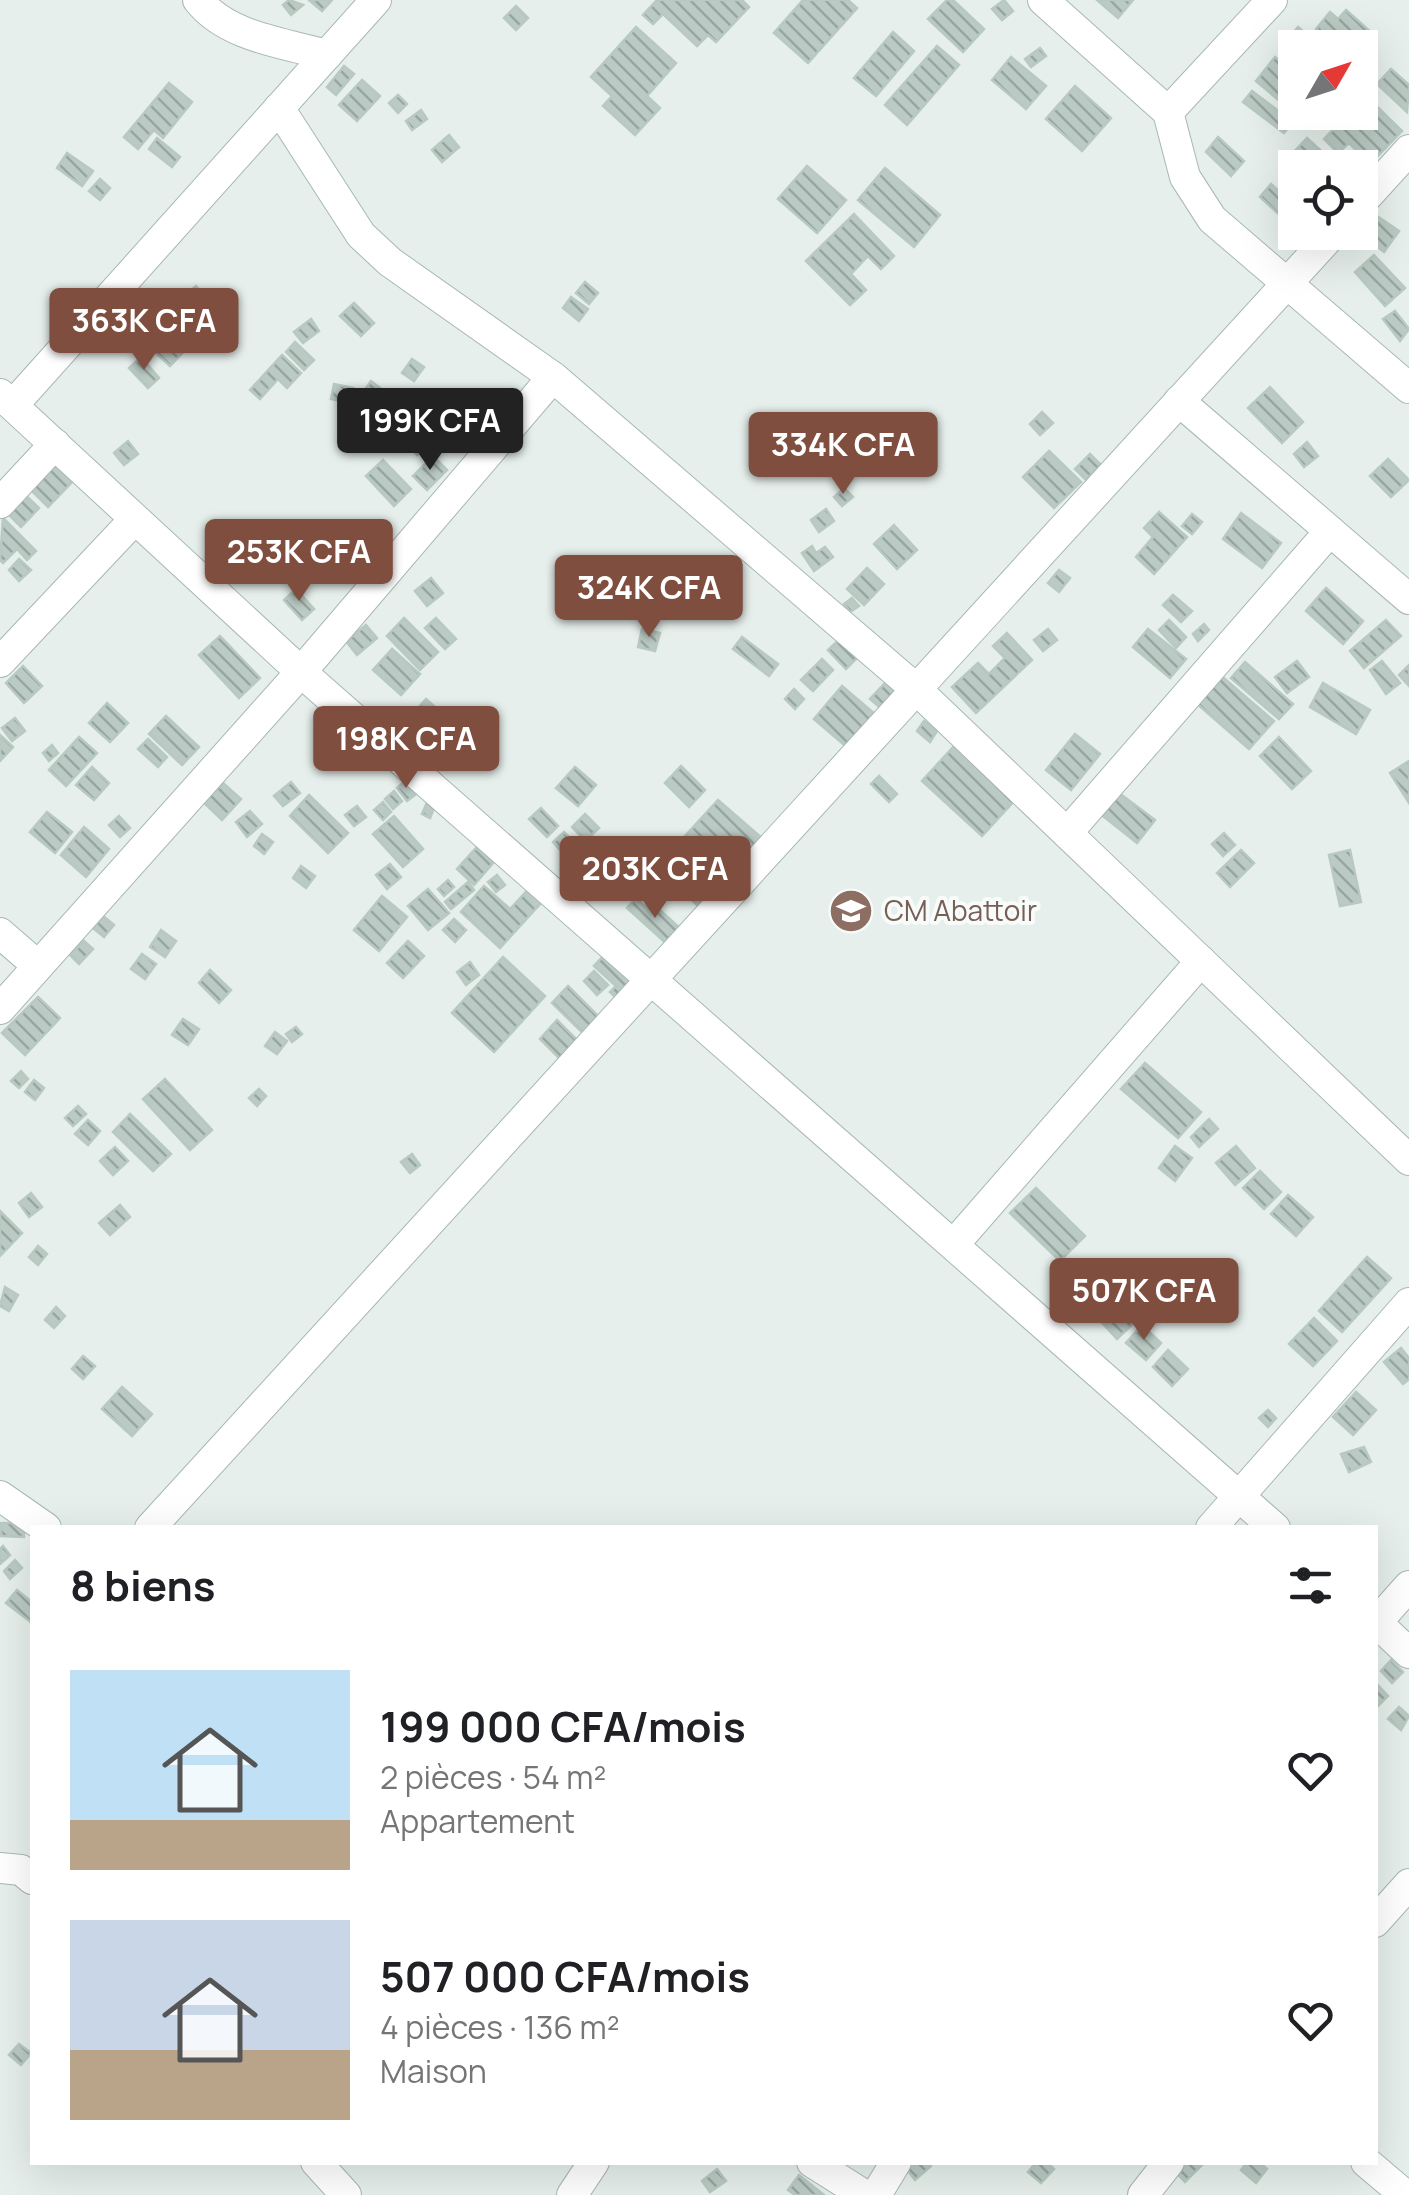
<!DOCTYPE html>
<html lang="fr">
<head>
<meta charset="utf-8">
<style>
  :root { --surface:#fff; --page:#f2f2f2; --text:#202124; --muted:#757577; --accent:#7f4e3f }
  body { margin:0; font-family:Manrope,sans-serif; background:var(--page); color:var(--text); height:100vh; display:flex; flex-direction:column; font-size:38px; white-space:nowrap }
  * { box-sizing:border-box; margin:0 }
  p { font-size:32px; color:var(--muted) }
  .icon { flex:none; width:55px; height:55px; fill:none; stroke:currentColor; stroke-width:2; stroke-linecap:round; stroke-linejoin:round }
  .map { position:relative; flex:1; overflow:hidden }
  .details { position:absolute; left:30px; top:1525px; width:1348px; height:640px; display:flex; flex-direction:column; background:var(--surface); border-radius:0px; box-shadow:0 10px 40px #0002 }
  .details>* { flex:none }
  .needle { width:65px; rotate:51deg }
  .fabs { position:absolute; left:1278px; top:30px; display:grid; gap:20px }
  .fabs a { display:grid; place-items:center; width:100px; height:100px; border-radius:0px; background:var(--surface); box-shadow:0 10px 40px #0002; font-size:50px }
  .price { position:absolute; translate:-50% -85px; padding:0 22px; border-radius:10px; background:var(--accent); color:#fff; font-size:32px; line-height:65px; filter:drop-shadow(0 2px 5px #0008) }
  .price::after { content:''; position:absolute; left:50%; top:60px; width:30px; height:22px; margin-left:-15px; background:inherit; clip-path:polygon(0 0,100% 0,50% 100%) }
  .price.selected { background:#222; color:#fff }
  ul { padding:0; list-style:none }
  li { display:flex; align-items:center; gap:30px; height:250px; padding:0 40px }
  li span { display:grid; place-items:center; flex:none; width:280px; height:200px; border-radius:0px; color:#555 }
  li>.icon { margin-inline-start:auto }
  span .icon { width:120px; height:120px; fill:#fffc; stroke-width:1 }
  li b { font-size:42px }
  h2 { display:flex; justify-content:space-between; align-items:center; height:120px; padding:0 40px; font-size:42px }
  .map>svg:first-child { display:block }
  .building { fill:url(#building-back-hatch); stroke:#b8c9c2; stroke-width:2.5 }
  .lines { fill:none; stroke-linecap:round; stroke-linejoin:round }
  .minor-casing { stroke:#a8b8b2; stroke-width:32 }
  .minor { stroke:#fff; stroke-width:30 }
  .labels { text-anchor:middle; stroke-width:8; stroke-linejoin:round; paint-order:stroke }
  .education-label { font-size:28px; fill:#785e54; stroke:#f7fbf9; text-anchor:start }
</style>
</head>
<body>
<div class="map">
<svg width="1409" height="2195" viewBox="0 0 1409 2195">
  <defs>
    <pattern id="building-back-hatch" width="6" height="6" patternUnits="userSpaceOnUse" patternTransform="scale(2.5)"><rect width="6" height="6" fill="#bbcac4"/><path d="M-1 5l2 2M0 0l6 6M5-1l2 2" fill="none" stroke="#98a6a0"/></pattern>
  </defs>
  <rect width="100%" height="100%" fill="#e6efeb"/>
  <g class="building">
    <polygon points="289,0 303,5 291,15 283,5"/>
    <polygon points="309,0 332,0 322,11"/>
    <polygon points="657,0 742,0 749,7 716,42 708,35 697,46 663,14 653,24 643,15"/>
    <polygon points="803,0 848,0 857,8 808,63 774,33"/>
    <polygon points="947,0 953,0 984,29 963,52 928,19"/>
    <polygon points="1004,0 1013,11 1002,20 992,9"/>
    <polygon points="1097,0 1133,0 1118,18"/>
    <polygon points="516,6 528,18 516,30 504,18"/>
    <polygon points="1346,10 1372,33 1359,48 1337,48 1316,29 1330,12 1338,19"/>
    <polygon points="636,27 676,63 647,96 660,108 635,135 603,106 612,96 591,77"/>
    <polygon points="1298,27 1322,48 1295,48 1295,62 1280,49"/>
    <polygon points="893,32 914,51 876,96 854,78"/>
    <polygon points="937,46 959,65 907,125 885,105"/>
    <polygon points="1040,48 1046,56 1031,67 1025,59"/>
    <polygon points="1011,57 1046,86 1026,109 992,80"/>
    <polygon points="1275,57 1295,73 1295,112 1304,112 1300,118 1256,81"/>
    <polygon points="344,66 354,74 336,95 327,87"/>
    <polygon points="1391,69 1409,85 1407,112 1377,84"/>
    <polygon points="362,80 380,96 357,121 339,105"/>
    <polygon points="169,83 192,102 163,138 154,130 138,149 124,137"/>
    <polygon points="1075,86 1111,118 1082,151 1046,119"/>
    <polygon points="1360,90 1402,131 1362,172 1351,161 1359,153 1349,143 1338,153 1324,139 1345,117 1341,112 1360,112"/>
    <polygon points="1252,91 1293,122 1284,133 1243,102"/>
    <polygon points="398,95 407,104 398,113 389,103"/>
    <polygon points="421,110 427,119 412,130 406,121"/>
    <polygon points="449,135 459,147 442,162 432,150"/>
    <polygon points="1218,137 1244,161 1231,176 1206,152"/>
    <polygon points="157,138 180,157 172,167 149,149"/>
    <polygon points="1307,138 1329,158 1320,168 1304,168 1291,155"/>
    <polygon points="67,153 93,171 82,186 57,168"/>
    <polygon points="807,166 846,200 817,233 778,199"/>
    <polygon points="885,168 940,215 914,247 858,200"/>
    <polygon points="100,179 110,188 100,200 89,191"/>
    <polygon points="1271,184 1295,206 1295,229 1260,197"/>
    <polygon points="854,214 894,256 881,269 868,256 851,274 866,290 850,305 806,261"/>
    <polygon points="1377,216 1399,231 1384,252 1363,236"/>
    <polygon points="1374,255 1405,288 1385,306 1355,272"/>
    <polygon points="585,282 598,293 589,304 576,293"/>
    <polygon points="196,286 226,321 201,343 171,307"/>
    <polygon points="571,297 588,309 579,321 563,308"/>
    <polygon points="354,303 374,323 361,336 340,316"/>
    <polygon points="1395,311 1409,329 1400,341 1383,319"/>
    <polygon points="153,315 188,347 170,366 135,334"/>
    <polygon points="311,319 319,331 303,343 294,332"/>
    <polygon points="295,342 314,360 304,370 286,352"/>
    <polygon points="282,355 301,373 287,388 278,379 260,399 250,390"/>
    <polygon points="141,357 159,378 148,388 129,368"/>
    <polygon points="412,359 424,367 414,381 402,373"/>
    <polygon points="371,381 393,398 383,411 361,395"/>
    <polygon points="334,384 353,388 350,403 331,399"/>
    <polygon points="1270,387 1303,422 1282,443 1248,408"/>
    <polygon points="1042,412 1053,423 1040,435 1030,424"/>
    <polygon points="394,420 409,436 388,450 376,437"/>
    <polygon points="417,438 425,448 417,455 408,445"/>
    <polygon points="128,441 138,454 124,465 114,453"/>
    <polygon points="1307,442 1318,456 1304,467 1294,454"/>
    <polygon points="1049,451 1081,482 1054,508 1023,477"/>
    <polygon points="1090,454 1101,465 1086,480 1075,469"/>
    <polygon points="433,456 447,470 427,490 413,476"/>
    <polygon points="1388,459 1409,480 1391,497 1370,476"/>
    <polygon points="56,460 75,479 48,507 29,488"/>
    <polygon points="383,460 411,489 394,506 366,476"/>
    <polygon points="844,488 853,497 842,506 834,497"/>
    <polygon points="23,493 39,508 21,527 6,512"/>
    <polygon points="826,509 834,521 819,532 811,520"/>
    <polygon points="1159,512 1187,537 1154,574 1136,557 1153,537 1144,528"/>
    <polygon points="1241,513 1281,543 1262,568 1223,539"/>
    <polygon points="1192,514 1202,522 1192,534 1182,526"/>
    <polygon points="3,518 36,551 27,560 17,549 3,563 0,560"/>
    <polygon points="894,525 917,550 897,569 874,544"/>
    <polygon points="812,546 816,553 825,547 833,557 814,571 802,553"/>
    <polygon points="19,559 31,570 19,581 9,570"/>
    <polygon points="867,568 884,584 864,605 847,589"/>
    <polygon points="1059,570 1070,578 1059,592 1048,583"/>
    <polygon points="431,578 443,593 427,606 415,591"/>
    <polygon points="1326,588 1363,621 1343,644 1306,611"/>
    <polygon points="296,589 314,609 302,620 284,600"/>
    <polygon points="1173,595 1192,611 1181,622 1163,605"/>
    <polygon points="852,598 859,606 850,612 844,604"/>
    <polygon points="404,618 438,652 420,670 387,636"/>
    <polygon points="436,618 456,639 445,649 425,628"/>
    <polygon points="1169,620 1186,637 1176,648 1159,630"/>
    <polygon points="1386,620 1401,636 1364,668 1350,651"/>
    <polygon points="1204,624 1209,630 1198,641 1193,634"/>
    <polygon points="366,625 377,638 357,655 346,641"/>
    <polygon points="642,629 660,633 655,651 638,647"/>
    <polygon points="1048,629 1057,640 1043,651 1034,640"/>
    <polygon points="1148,629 1186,659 1170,678 1133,647"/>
    <polygon points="1007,633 1032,660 976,713 952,687 978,663 989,674 1005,658 993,646"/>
    <polygon points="220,636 260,678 239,698 199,655"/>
    <polygon points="742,637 778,664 769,676 733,649"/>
    <polygon points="841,638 859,656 846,669 828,650"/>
    <polygon points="392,649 420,674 401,695 373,670"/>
    <polygon points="822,659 833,670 813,691 801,680"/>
    <polygon points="1297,661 1309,677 1287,693 1275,677"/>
    <polygon points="1382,661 1400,683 1386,694 1370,670"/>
    <polygon points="1245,662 1293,704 1279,719 1231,678"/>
    <polygon points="1409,665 1409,686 1399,675"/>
    <polygon points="23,666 42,686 24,703 6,683"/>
    <polygon points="1219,674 1274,721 1249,749 1195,702"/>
    <polygon points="886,682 899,694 884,711 870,699"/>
    <polygon points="1323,683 1370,710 1356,734 1310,707"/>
    <polygon points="842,686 877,716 849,749 814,719"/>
    <polygon points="794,689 804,699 795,709 785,699"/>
    <polygon points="426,699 460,730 444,749 410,717"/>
    <polygon points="107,703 128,723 110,742 89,723"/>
    <polygon points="166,716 199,747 182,765 149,734"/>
    <polygon points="15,718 25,731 12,741 2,728"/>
    <polygon points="924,721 937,731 930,742 917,731"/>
    <polygon points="1075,734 1100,754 1071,790 1046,770"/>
    <polygon points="0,735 13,747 0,761"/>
    <polygon points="79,737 97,753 66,786 49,770"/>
    <polygon points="1279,737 1311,771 1292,789 1260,756"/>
    <polygon points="148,739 167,757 158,767 138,749"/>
    <polygon points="52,745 58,753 49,761 43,753"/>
    <polygon points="955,745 1015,800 982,836 922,781"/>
    <polygon points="1409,761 1409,803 1390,773"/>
    <polygon points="681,766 705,790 689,807 665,783"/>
    <polygon points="92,767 109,783 94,800 76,785"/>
    <polygon points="575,767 596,785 578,806 556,788"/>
    <polygon points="879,776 897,794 889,802 871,784"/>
    <polygon points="405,781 416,794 407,801 397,788"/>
    <polygon points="291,782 300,793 283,806 274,796"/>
    <polygon points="223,783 241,799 222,820 199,798 211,785 216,790"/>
    <polygon points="1115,790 1155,820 1137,843 1098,812"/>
    <polygon points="394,791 402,801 393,809 385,799"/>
    <polygon points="309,795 348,833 328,853 290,816"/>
    <polygon points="429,798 437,801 430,818 422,814"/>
    <polygon points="718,800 764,840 721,888 675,847"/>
    <polygon points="383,802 391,812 383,820 374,810"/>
    <polygon points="357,806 366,817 354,826 345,815"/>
    <polygon points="541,808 558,826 547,837 529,819"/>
    <polygon points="250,811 262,824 247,837 236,822"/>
    <polygon points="47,812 72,832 55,853 30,832"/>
    <polygon points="585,814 599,828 585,841 572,827"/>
    <polygon points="119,816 130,828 120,837 109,825"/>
    <polygon points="394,816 423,849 403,867 373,834"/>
    <polygon points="84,827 109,849 86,877 61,855"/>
    <polygon points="564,832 572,840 561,851 553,842"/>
    <polygon points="1224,833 1235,845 1223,856 1212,844"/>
    <polygon points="262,834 273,842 264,854 254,846"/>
    <polygon points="476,848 493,863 474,885 457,869"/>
    <polygon points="1241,850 1254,863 1230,887 1217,873"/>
    <polygon points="1350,850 1361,902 1340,906 1329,855"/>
    <polygon points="682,862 714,895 700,908 679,887 670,895 659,884"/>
    <polygon points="390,864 401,877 387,889 376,875"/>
    <polygon points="301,866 315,876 306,888 293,878"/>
    <polygon points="497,875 505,885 496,892 488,882"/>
    <polygon points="448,880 454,887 444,896 438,889"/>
    <polygon points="536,881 550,893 500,948 461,912 484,886 510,909"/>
    <polygon points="468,882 474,890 451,909 445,902"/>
    <polygon points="428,889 449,913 428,930 408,906"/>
    <polygon points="382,896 407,917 379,951 354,930"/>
    <polygon points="636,898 645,907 650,901 682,930 668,945 627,908"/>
    <polygon points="103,916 114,925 104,937 93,928"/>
    <polygon points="454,919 466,930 455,942 443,930"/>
    <polygon points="161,930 176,941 165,957 150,947"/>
    <polygon points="84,941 93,949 79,964 70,955"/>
    <polygon points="408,941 424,956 403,978 387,963"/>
    <polygon points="608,951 639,980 620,1002 610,992 616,986 594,966"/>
    <polygon points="142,954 156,964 145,979 131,969"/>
    <polygon points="503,957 545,996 494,1052 452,1013"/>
    <polygon points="470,962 479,975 466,985 457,972"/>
    <polygon points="210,970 231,990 219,1003 199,983"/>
    <polygon points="594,971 608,985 597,995 584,981"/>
    <polygon points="568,986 602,1020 586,1036 552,1003"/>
    <polygon points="38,997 60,1018 25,1055 2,1033"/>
    <polygon points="183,1019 199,1029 188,1045 172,1035"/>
    <polygon points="557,1020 578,1041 560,1059 540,1039"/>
    <polygon points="296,1027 302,1034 292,1042 286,1034"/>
    <polygon points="275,1032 287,1041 277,1054 265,1046"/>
    <polygon points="1145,1063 1201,1112 1178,1138 1121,1089"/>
    <polygon points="21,1071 28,1079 19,1088 11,1081"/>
    <polygon points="165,1079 212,1130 190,1150 143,1099"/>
    <polygon points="34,1080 44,1088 35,1100 25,1092"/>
    <polygon points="259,1089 266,1096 257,1106 249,1098"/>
    <polygon points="78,1106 86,1114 73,1126 65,1118"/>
    <polygon points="130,1114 171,1154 153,1171 113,1132"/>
    <polygon points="1209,1119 1218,1129 1199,1147 1191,1137"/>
    <polygon points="88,1120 100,1131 88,1145 75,1134"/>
    <polygon points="1175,1146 1192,1158 1175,1181 1159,1168"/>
    <polygon points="1236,1146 1255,1168 1235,1185 1216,1163"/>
    <polygon points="115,1147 128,1161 113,1175 100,1161"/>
    <polygon points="412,1154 420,1165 410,1173 401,1162"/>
    <polygon points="1260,1171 1281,1192 1264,1209 1243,1188"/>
    <polygon points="1036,1188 1085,1236 1060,1261 1010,1213"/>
    <polygon points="31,1193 42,1207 29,1217 19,1203"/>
    <polygon points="1288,1195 1313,1217 1296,1236 1271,1214"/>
    <polygon points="120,1205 130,1217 110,1235 99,1223"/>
    <polygon points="0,1211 22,1233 0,1256"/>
    <polygon points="38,1246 47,1254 38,1265 29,1257"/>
    <polygon points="1367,1257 1391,1278 1342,1332 1319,1311"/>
    <polygon points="5,1287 18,1295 9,1311 0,1306"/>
    <polygon points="1117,1297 1137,1320 1117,1339 1096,1316"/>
    <polygon points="56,1307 65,1316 54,1328 45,1320"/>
    <polygon points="1314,1318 1337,1341 1313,1366 1289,1344"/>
    <polygon points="1142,1325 1161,1343 1146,1360 1126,1343"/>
    <polygon points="1401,1348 1409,1358 1409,1379 1403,1384 1384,1362"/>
    <polygon points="1168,1350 1188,1369 1172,1386 1153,1367"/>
    <polygon points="83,1356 95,1366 83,1379 72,1369"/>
    <polygon points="122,1387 152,1414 132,1436 102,1409"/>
    <polygon points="1356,1392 1376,1410 1353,1435 1333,1417"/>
    <polygon points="1268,1410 1276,1418 1268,1427 1259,1418"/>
    <polygon points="1364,1447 1371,1462 1349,1472 1341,1454"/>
    <polygon points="1,1523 24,1523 24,1537 1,1536"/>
    <polygon points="3,1546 10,1555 0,1564 0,1549"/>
    <polygon points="15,1560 22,1568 10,1579 4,1571"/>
    <polygon points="17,1590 32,1602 32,1623 6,1603"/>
    <polygon points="1391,1660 1403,1672 1392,1683 1381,1671"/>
    <polygon points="1375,1682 1388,1696 1376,1708 1375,1707"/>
    <polygon points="1399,1707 1409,1716 1401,1730 1388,1719"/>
    <polygon points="19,2044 31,2053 21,2065 9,2055"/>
    <polygon points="909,2162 929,2162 931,2166 915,2180 904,2166"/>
    <polygon points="1036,2162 1047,2162 1054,2169 1041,2183 1028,2172"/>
    <polygon points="1181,2162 1205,2162 1185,2182 1173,2169"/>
    <polygon points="1247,2162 1259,2162 1267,2169 1256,2183 1241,2170"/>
    <polygon points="717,2169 726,2181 710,2192 702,2181"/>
    <polygon points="799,2175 824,2195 795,2195 788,2190"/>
  </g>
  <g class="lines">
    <g class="minor-casing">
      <g id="minor">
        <path d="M198,0C227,37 284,43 327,55"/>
        <polyline points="1043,0 1168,112 1185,177 1212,219 1409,388"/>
        <polyline points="279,108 361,235 390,262 553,377 916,689 1409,1160"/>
        <polyline points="1168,112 1272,0"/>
        <polyline points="1360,204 1409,150"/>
        <polyline points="0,394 301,672 1275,1528"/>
        <polyline points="1179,401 1409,599"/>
        <polyline points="13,405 376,0"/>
        <polyline points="0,503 55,444"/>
        <polyline points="0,662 134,520"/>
        <polyline points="1067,833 1330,531"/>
        <polyline points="0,933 38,966"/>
        <polyline points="0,1009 301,672 553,377"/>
        <polyline points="955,1243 1201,961"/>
        <polyline points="0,1496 46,1528"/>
        <polyline points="150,1528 1334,232"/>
        <polyline points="1211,1528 1409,1303"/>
        <polyline points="1375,1621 1409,1653"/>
        <polyline points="1375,1624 1409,1586"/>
        <polyline points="0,1868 21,1870 32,1879"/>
        <polyline points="1375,1922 1409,1884"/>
        <polyline points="316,2162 346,2195"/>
        <polyline points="812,2162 864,2195"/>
        <polyline points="1366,2162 1405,2195"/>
        <polyline points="572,2195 594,2162"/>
        <polyline points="876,2195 896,2162"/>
        <polyline points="1143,2195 1169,2162"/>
      </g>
    </g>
    <use href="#minor" class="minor"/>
  </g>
  <defs>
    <g id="school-disc" transform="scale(2.25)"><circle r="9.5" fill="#8d6e63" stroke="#f7fbf9"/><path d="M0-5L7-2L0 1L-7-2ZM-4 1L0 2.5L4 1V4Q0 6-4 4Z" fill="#fff"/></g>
  </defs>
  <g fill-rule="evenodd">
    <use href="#school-disc" x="851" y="911"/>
  </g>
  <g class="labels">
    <g class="education-label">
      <text x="884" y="921">CM Abattoir</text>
    </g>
  </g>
</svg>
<div class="fabs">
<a><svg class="needle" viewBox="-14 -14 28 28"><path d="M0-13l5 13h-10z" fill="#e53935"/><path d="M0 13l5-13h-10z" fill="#757577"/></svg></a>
<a><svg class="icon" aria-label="locate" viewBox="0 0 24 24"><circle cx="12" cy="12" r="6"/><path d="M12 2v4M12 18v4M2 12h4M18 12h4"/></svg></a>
</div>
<b class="price" style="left:144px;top:373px">363K CFA</b>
<b class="price selected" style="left:430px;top:473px">199K CFA</b>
<b class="price" style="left:843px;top:497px">334K CFA</b>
<b class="price" style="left:299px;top:604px">253K CFA</b>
<b class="price" style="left:649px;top:640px">324K CFA</b>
<b class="price" style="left:406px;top:791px">198K CFA</b>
<b class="price" style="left:655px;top:921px">203K CFA</b>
<b class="price" style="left:1144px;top:1343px">507K CFA</b>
<section class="details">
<h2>8 biens<svg class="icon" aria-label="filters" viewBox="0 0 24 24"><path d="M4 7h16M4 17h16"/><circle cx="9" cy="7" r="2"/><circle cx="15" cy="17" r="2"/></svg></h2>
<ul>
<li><span style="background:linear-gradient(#bfe0f5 75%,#b9a48a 0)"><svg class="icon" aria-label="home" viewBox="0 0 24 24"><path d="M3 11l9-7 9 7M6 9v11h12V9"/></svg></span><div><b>199 000 CFA/mois</b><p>2 pièces · 54 m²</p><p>Appartement</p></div><svg class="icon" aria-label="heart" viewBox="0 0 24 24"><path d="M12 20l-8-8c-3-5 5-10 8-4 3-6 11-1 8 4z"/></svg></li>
<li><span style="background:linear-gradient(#c9d6e8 65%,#b9a48a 0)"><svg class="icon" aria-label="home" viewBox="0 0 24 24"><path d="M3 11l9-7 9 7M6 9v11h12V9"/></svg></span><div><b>507 000 CFA/mois</b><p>4 pièces · 136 m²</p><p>Maison</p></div><svg class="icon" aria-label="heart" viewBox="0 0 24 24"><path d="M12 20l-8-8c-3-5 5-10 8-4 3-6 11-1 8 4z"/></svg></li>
</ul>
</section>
</div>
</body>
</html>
